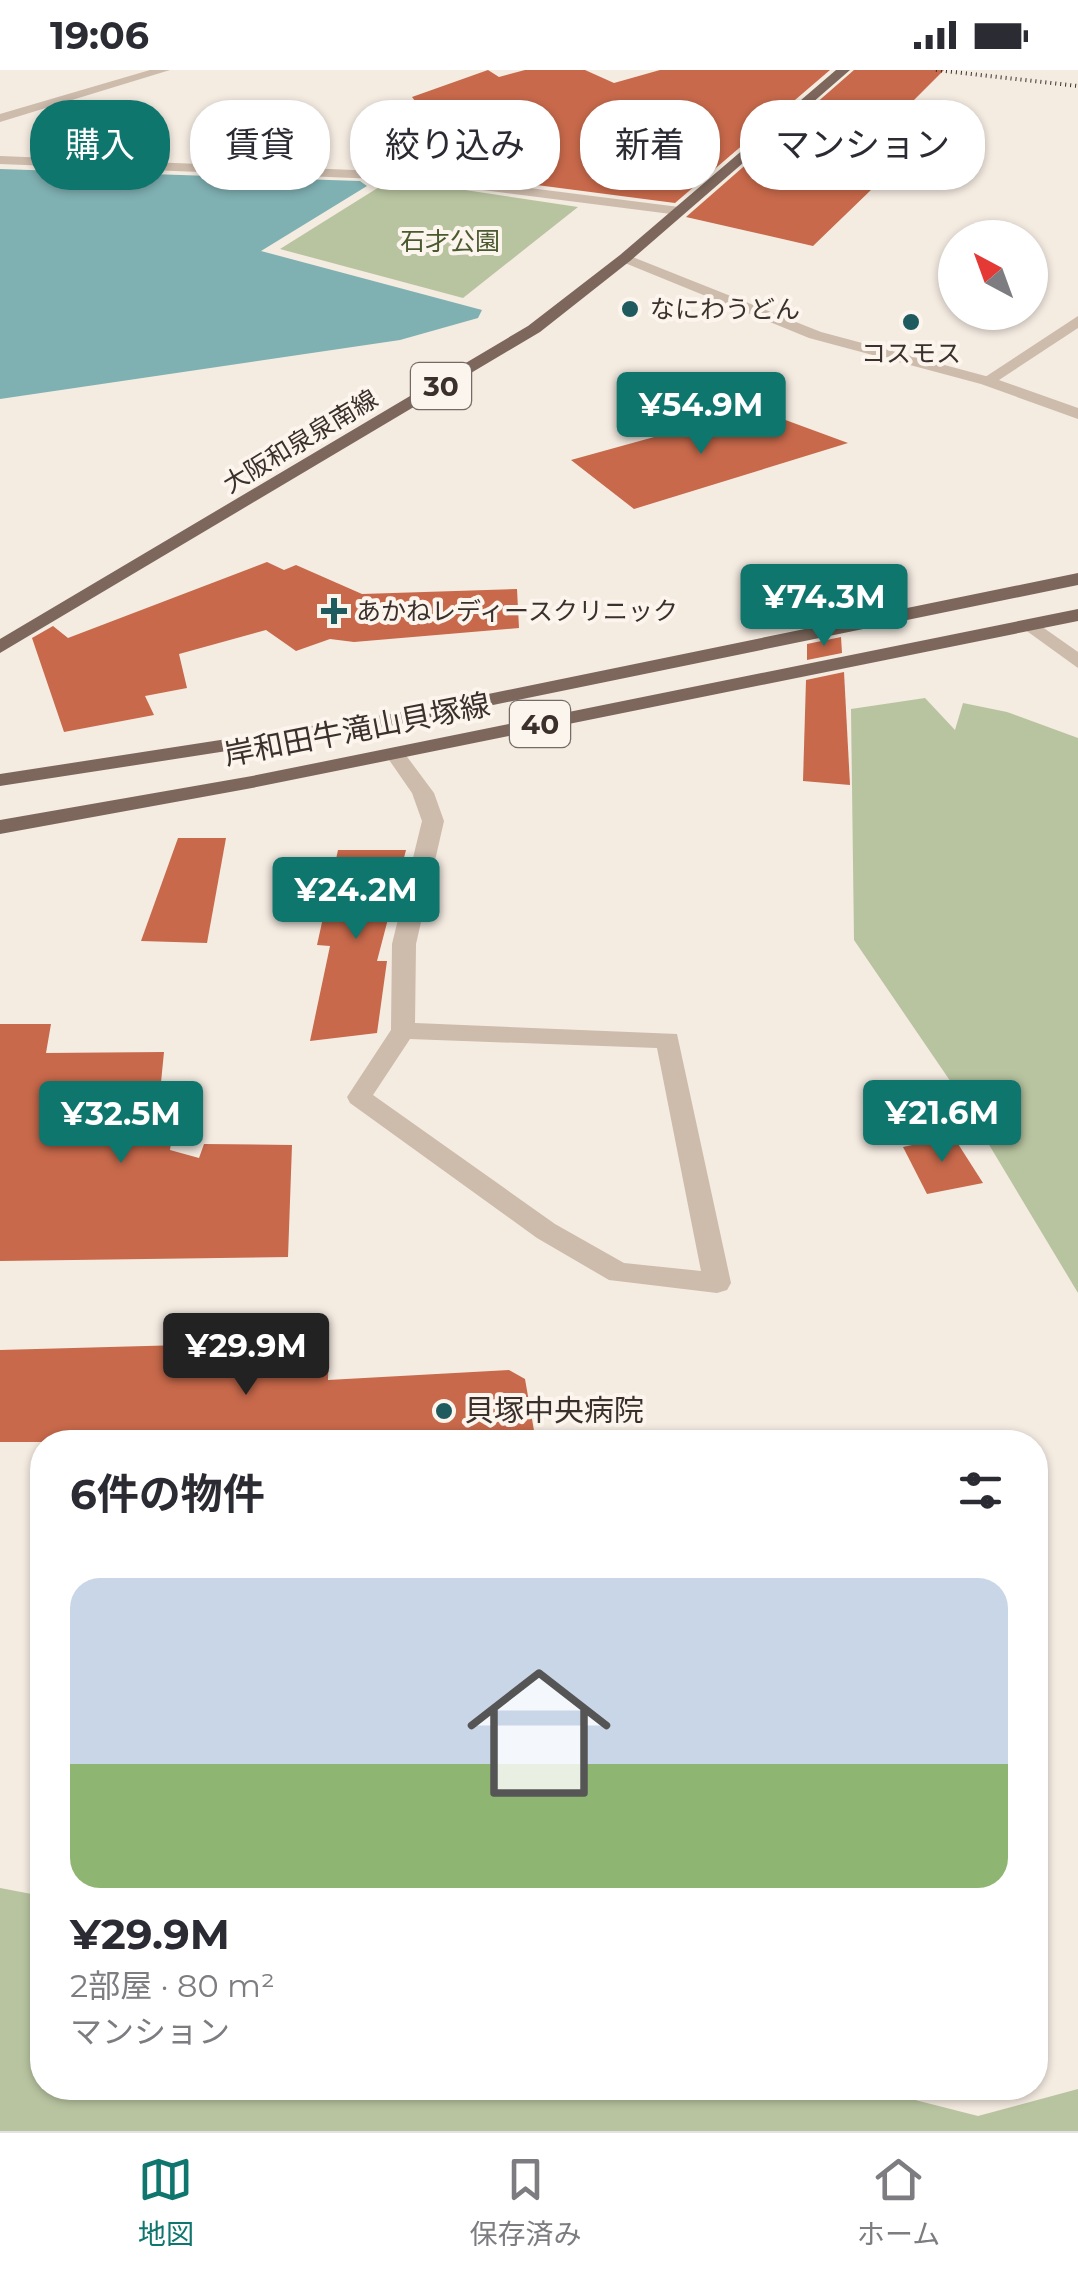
<!DOCTYPE html>
<html lang="ja">
<head>
<meta charset="utf-8">
<style>
  :root { --surface:#fff; --page:#f2f2f3; --text:#2b2b33; --muted:#7c7c81; --line:#e1e1e2; --accent:#0f766e }
  body { margin:0; font-family:Montserrat,"Noto Sans JP",sans-serif; background:var(--page); color:var(--text); height:100vh; display:flex; flex-direction:column; font-size:38px; white-space:nowrap }
  * { box-sizing:border-box; margin:0 }
  p { font-size:32px; color:var(--muted) }
  .icon { flex:none; width:55px; height:55px; fill:none; stroke:currentColor; stroke-width:2; stroke-linecap:round; stroke-linejoin:round }
  .map { position:relative; flex:1; overflow:hidden }
  .panel { position:absolute; left:30px; top:1360px; width:1018px; height:670px; display:flex; flex-direction:column; background:var(--surface); border-radius:40px; box-shadow:0 2px 8px #0004 }
  .panel>* { flex:none }
  .guide { position:absolute; left:30px; top:30px; width:1020px; height:90px; display:flex; gap:20px }
  .needle { width:65px; rotate:319deg }
  .controls { position:absolute; left:938px; top:150px; display:grid; gap:20px }
  .controls a { display:grid; place-items:center; width:110px; height:110px; border-radius:50%; background:var(--surface); box-shadow:0 2px 8px #0004; font-size:50px }
  .price { position:absolute; translate:-50% -85px; padding:0 22px; border-radius:10px; background:var(--accent); color:#fff; font-size:32px; line-height:65px; filter:drop-shadow(0 2px 5px #0008) }
  .price::after { content:''; position:absolute; left:50%; top:60px; width:30px; height:22px; margin-left:-15px; background:inherit; clip-path:polygon(0 0,100% 0,50% 100%) }
  .price.on { background:#222; color:#fff }
  ul { padding:0; list-style:none }
  li { display:grid; align-content:center; gap:20px; height:530px; padding:0 40px }
  li span { display:grid; place-items:center; height:310px; border-radius:30px; color:#555 }
  li>.icon { margin-inline-start:auto }
  span .icon { width:180px; height:180px; fill:#fffc; stroke-width:1 }
  li b { font-size:42px }
  h2 { display:flex; justify-content:space-between; align-items:center; height:120px; padding:0 40px; font-size:42px }
  .chip { padding:0 35px; border-radius:40px; background:var(--surface); box-shadow:0 2px 8px #0004; font-size:35px; line-height:90px }
  .chip.on { background:var(--accent); color:#fff }
  .status { display:flex; justify-content:space-between; align-items:center; height:70px; padding:0 50px; background:var(--surface); direction:ltr }
  .status svg { height:28px; fill:currentColor }
  .menu { display:flex; justify-content:space-around; align-items:center; height:140px; border-top:2px solid var(--line); background:var(--surface); font-size:28px; color:var(--muted) }
  .menu a { display:grid; justify-items:center; gap:5px }
  .menu .on { color:var(--accent) }
  .map>svg:first-child { display:block }
  .green { fill:#b8c4a0 }
  .water { fill:#7fb0b2 }
  .building { fill:#c8694b }
  .lines { fill:none; stroke-linecap:round; stroke-linejoin:round }
  .service { fill:#cdbbac; fill-rule:evenodd }
  .minor { fill:#cdbbac; fill-rule:evenodd }
  .tertiary { fill:#cdbbac; fill-rule:evenodd }
  .primary { fill:#7d675c; fill-rule:evenodd }
  .rail { stroke:#3b302b; stroke-width:4; stroke-dasharray:1 4; stroke-linecap:butt }
  .poi-dot { fill:#1f5a5e; stroke:#fbf5ee; stroke-width:4 }
  .labels { text-anchor:middle; stroke-width:8; stroke-linejoin:round; paint-order:stroke }
  .far-park-label { font-size:25px; fill:#4a5a2e; stroke:#fbf5ee }
  .far-poi-label { font-size:25px; fill:#3b302b; stroke:#fbf5ee; text-anchor:start }
  .far-street-label { font-size:25px; fill:#3b302b; stroke:#fbf5ee }
  .shield { fill:#fbf5ee; stroke:#756b66; stroke-width:2.5 }
  .shield-label { font-size:28px; font-weight:bold; fill:#3b302b }
  .street-label { font-size:30px; fill:#3b302b; stroke:#fbf5ee }
  .poi-label { font-size:30px; fill:#3b302b; stroke:#fbf5ee; text-anchor:start }
</style>
</head>
<body>
<div class="status"><b>19:06</b><svg viewBox="0 0 49 12"><path d="M0 12V9h3v3zM5 12V6h3v6zM10 12V3h3v9zM15 12V0h3v12zM26 1h20v11H26zM47 4h2v5h-2z"/></svg></div>
<div class="map">
<svg width="1078" height="2061" viewBox="0 0 1078 2061">
  <rect width="100%" height="100%" fill="#f4ebe1"/>
  <g class="green">
    <polygon points="392,109 578,137 463,228 280,179"/>
    <polygon points="925,628 955,660 963,633 1007,642 1078,668 1078,1223 955,1018 854,870 851,639"/>
    <polygon points="0,1818 42,1826 42,2018 868,2018 978,2046 1078,2019 1078,2061 0,2061"/>
  </g>
  <polygon class="water" points="0,99 360,111 367,116 261,181 482,240 478,248 400,270 0,329"/>
  <g class="building">
    <polygon points="488,0 499,7 525,0 585,0 614,13 660,0 830,0 675,133 529,114 405,80 439,63 412,27"/>
    <polygon points="854,0 944,0 872,72 872,119 813,176 686,147"/>
    <polygon points="748,341 766,351 780,348 848,373 634,439 571,390"/>
    <polygon points="267,492 284,500 296,495 362,524 517,519 519,558 354,572 330,569 296,581 266,560 179,584 187,618 145,626 154,645 64,662 32,568 53,556 68,568"/>
    <polygon points="841,567 842,583 807,590 807,574"/>
    <polygon points="844,602 850,715 803,711 806,610"/>
    <polygon points="178,768 226,768 207,873 141,871"/>
    <polygon points="338,780 406,780 377,891 387,891 377,963 310,971 330,876 317,875"/>
    <polygon points="0,954 51,954 46,983 164,982 155,1073 171,1073 170,1080 199,1088 204,1074 292,1075 288,1187 0,1191"/>
    <polygon points="953,1066 983,1113 927,1124 903,1077"/>
    <polygon points="329,1271 328,1310 509,1300 525,1309 536,1372 0,1372 0,1280"/>
  </g>
  <g class="lines">
    <polygon class="service" points="1031,549 1078,582 1078,598 1024,559 1024,551"/>
    <g class="minor">
      <polygon points="150,0 170,0 0,52 0,44"/>
      <polygon points="0,86 404,102 679,137 686,141 679,145 404,110 0,94"/>
      <polygon points="1078,246 1078,258 993,314 979,311"/>
      <path d="M395,678L402,680L434,723L444,751L416,874L415,953L677,964L731,1213L727,1220L717,1223L609,1210L537,1168L350,1033L347,1027L391,960L392,874L422,751L412,723L385,684ZM410,969L657,978L701,1201L624,1193L555,1154L373,1025Z"/>
    </g>
    <polygon class="tertiary" points="625,184 821,262 993,308 1078,338 1078,349 981,314 809,268 620,191 618,188"/>
    <g class="primary">
      <polygon points="836,0 850,0 630,191 540,262 0,583 0,569 528,256 620,185"/>
      <polygon points="1078,503 1078,515 396,655 0,716 0,704 396,643"/>
      <polygon points="1078,539 1078,551 252,718 0,764 0,750 252,706"/>
    </g>
    <polyline class="rail" points="936,0 1078,16"/>
  </g>
  <g class="poi-dot">
    <circle cx="630" cy="239" r="10"/>
    <circle cx="911" cy="252" r="10"/>
    <path d="M329 526h10v10h10v10h-10v10h-10v-10h-10v-10h10z"/>
    <circle cx="444" cy="1341" r="10"/>
  </g>
  <g class="labels">
    <g class="far-park-label">
      <text x="450" y="180">石才公園</text>
    </g>
    <g class="far-poi-label">
      <text x="650" y="248">なにわうどん</text>
      <text x="911" y="292" text-anchor="middle">コスモス</text>
      <text x="356" y="550">あかねレディースクリニック</text>
    </g>
    <g class="far-street-label">
      <text transform="translate(300 371) rotate(-31)" y="9">大阪和泉泉南線</text>
    </g>
    <g class="shield">
      <rect x="411" y="293" width="60" height="46" rx="8"/>
      <rect x="510" y="631" width="60" height="46" rx="8"/>
    </g>
    <g class="shield-label">
      <text x="441" y="326">30</text>
      <text x="540" y="664">40</text>
    </g>
    <g class="street-label">
      <text transform="translate(357 660) rotate(-11)" y="10">岸和田牛滝山貝塚線</text>
    </g>
    <g class="poi-label">
      <text x="464" y="1351">貝塚中央病院</text>
    </g>
  </g>
</svg>
<div class="controls">
<a><svg class="needle" viewBox="-14 -14 28 28"><path d="M0-13l5 13h-10z" fill="#e53935"/><path d="M0 13l5-13h-10z" fill="#7c7c81"/></svg></a>
</div>
<b class="price" style="left:701px;top:387px">¥54.9M</b>
<b class="price" style="left:824px;top:579px">¥74.3M</b>
<b class="price" style="left:356px;top:872px">¥24.2M</b>
<b class="price" style="left:942px;top:1095px">¥21.6M</b>
<b class="price" style="left:121px;top:1096px">¥32.5M</b>
<b class="price on" style="left:246px;top:1328px">¥29.9M</b>
<div class="guide">
<a class="chip on">購入</a>
<a class="chip">賃貸</a>
<a class="chip">絞り込み</a>
<a class="chip">新着</a>
<a class="chip">マンション</a>
</div>
<section class="panel">
<h2>6件の物件<svg class="icon" aria-label="filters" viewBox="0 0 24 24"><path d="M4 7h16M4 17h16"/><circle cx="9" cy="7" r="2"/><circle cx="15" cy="17" r="2"/></svg></h2>
<ul>
<li><span style="background:linear-gradient(#c9d6e8 60%,#8fb573 0)"><svg class="icon" aria-label="home" viewBox="0 0 24 24"><path d="M3 11l9-7 9 7M6 9v11h12V9"/></svg></span><div><b>¥29.9M</b><p>2部屋 · 80 m²</p><p>マンション</p></div></li>
</ul>
</section>
</div>
<nav class="menu">
<a class="on"><svg class="icon" aria-label="map" viewBox="0 0 24 24"><path d="M3 6l6-2 6 2 6-2v14l-6 2-6-2-6 2zM9 4v14M15 6v14"/></svg>地図</a>
<a><svg class="icon" aria-label="saved" viewBox="0 0 24 24"><path d="M7 4h10v16l-5-4-5 4z"/></svg>保存済み</a>
<a><svg class="icon" aria-label="home" viewBox="0 0 24 24"><path d="M3 11l9-7 9 7M6 9v11h12V9"/></svg>ホーム</a>
</nav>
</body>
</html>
